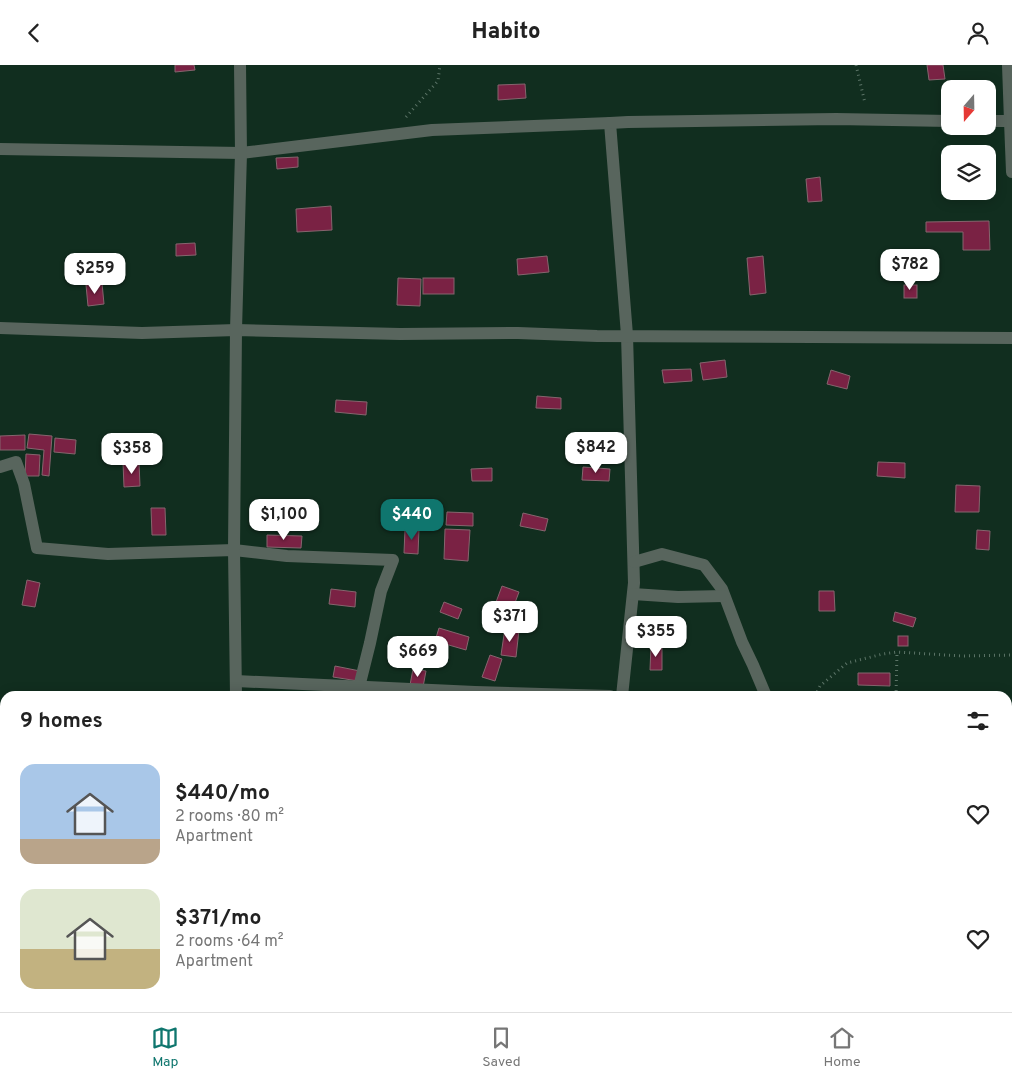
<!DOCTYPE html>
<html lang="en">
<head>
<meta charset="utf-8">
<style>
  :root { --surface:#fff; --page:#f2f2f2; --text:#222; --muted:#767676; --line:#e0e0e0; --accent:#0f766e }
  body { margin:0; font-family:Overpass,sans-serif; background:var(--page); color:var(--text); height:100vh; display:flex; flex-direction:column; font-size:19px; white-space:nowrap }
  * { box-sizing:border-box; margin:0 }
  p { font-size:16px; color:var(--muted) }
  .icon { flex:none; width:28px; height:28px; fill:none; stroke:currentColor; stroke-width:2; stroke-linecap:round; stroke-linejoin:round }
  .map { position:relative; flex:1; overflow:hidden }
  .drawer { position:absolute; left:0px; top:626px; width:1012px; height:321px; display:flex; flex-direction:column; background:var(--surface); border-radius:15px 15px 0 0; box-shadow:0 2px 12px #0003 }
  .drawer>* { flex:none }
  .needle { width:32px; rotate:200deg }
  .controls { position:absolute; left:941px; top:15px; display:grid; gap:10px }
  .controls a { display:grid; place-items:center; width:55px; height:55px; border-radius:10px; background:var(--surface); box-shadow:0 2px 12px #0003; font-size:25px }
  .price { position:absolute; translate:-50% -42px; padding:0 11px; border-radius:10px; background:#fff; color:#222; font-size:16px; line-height:32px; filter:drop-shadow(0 1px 2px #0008) }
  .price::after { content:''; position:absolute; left:50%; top:30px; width:15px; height:11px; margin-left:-8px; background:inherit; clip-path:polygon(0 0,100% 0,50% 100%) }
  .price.current { background:var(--accent); color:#fff }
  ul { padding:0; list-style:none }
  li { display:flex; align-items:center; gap:15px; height:125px; padding:0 20px }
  li span { display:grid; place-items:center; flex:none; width:140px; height:100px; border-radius:15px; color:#555 }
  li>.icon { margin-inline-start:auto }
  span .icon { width:60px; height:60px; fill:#fffc; stroke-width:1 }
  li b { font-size:21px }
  h2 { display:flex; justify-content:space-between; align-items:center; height:60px; padding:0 20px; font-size:21px }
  header { display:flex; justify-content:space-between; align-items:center; height:65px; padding:0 20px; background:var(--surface); font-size:22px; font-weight:800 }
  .tabs { display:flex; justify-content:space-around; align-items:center; height:70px; border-top:1px solid var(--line); background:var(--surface); font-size:14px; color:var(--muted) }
  .tabs a { display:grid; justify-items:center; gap:2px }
  .tabs .current { color:var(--accent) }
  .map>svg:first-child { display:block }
  .building { fill:#7a2244; stroke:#86656e }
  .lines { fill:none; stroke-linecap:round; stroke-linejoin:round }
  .path { stroke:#5c7467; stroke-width:3; stroke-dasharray:1 4; stroke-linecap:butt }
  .street { stroke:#58655d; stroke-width:12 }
</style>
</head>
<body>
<header><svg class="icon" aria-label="back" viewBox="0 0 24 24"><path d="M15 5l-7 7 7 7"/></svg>Habito<svg class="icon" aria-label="person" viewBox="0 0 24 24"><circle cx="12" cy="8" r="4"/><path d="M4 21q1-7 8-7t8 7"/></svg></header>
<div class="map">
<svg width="1012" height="947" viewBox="0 0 1012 947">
  <rect width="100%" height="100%" fill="#112e1f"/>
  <g class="building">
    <polygon points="175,0 194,0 195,5 175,7"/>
    <polygon points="927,0 943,0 945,14 929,15"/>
    <polygon points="525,19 526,33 498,35 498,20"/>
    <polygon points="298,92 298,102 277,104 276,93"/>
    <polygon points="988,93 993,93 993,104 988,105"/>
    <polygon points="820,112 822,136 808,137 806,114"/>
    <polygon points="331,141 332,165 297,167 296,144"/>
    <polygon points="989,156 990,185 963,185 963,167 926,167 926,157"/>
    <polygon points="195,178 196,190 176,191 176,179"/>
    <polygon points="547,191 549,207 518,210 517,194"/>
    <polygon points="763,191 766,228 750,230 747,193"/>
    <polygon points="398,213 421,214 420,241 397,240"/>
    <rect x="423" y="213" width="31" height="16"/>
    <polygon points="102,218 104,239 88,241 86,220"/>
    <rect x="904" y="220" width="13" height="13"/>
    <polygon points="725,295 727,312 703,315 700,298"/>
    <polygon points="691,304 692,316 664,318 662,305"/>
    <polygon points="831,305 850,311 847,324 827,319"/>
    <polygon points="537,331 561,333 561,344 536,343"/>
    <polygon points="336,335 367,337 366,350 335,347"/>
    <polygon points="29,369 52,371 49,411 42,410 44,385 27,383"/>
    <polygon points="25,370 25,385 0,385 0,371"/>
    <polygon points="55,373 76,375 75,389 54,387"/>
    <polygon points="26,389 40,390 39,411 25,411"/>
    <polygon points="139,397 140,421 124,422 123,398"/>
    <polygon points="878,397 905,398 905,413 877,411"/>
    <polygon points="583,402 610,404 609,416 582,415"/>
    <polygon points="492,403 492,416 472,416 471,404"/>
    <polygon points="956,420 980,421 979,447 955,447"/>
    <polygon points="151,443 165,443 166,470 152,470"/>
    <polygon points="447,447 473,448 473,461 446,460"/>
    <polygon points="523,448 548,454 545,466 520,461"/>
    <polygon points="405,464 419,464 418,489 404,488"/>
    <polygon points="445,464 470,465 468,496 444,494"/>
    <polygon points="977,465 990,466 989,485 976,484"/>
    <polygon points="267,470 302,471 301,483 267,482"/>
    <polygon points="27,515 40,518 35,542 22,540"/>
    <polygon points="502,521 519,527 509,554 492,548"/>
    <polygon points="331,524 356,527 355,542 329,539"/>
    <polygon points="819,526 834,526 835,546 819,546"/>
    <polygon points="444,537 462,544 458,554 440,547"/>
    <polygon points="895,547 916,553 913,562 893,556"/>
    <polygon points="439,563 469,572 466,585 435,576"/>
    <polygon points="505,563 519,565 516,592 501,590"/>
    <rect x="898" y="571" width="10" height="10"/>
    <polygon points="651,580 662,581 662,605 650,605"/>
    <polygon points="490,590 502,594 495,616 482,612"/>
    <polygon points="335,601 360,606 358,616 333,612"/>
    <polygon points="413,604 426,606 423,622 410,620"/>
    <polygon points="858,608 890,608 890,621 858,620"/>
    <rect x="1008" y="798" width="4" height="19"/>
    <rect x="1008" y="884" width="4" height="18"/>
    <polygon points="846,942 862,942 861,947 844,947"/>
  </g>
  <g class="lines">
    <g class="path">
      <polyline points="856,0 865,38"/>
      <polyline points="406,52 438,16 440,0"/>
      <polyline points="815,631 820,621 847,598 883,589 897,587 962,591 1012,590"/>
      <polyline points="896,631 897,587"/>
      <polyline points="872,947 874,942"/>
    </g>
    <g class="street">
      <polyline points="1008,0 1010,56 1012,56"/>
      <polyline points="988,56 1010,56 1012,107"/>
      <polyline points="610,58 627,270 634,518 622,631"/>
      <polyline points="0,84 241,88 432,65 610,58 628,57 836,54 950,56"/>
      <polyline points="0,263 142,268 236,265 400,269 518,268 597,271 1012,273"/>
      <polyline points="0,402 16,397 24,419 37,483 108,489 234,485 287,491 393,495 381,526 370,578 359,622"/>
      <polyline points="634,497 662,489 704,500 722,524 742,577 753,600 766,631"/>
      <polyline points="633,529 678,532 724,531"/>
      <polyline points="236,616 475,627 610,631"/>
      <polyline points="236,631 234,485 236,265 241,88 240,0"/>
      <polyline points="1008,665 1012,651"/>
      <polyline points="1008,781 1012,781"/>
      <polyline points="0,912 5,913"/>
      <polyline points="1008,934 1012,934"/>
      <polyline points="164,942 191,947"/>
      <polyline points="621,942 621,947"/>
      <polyline points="930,942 930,947"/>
      <polyline points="230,947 230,942"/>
      <polyline points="274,947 305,942"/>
    </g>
  </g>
</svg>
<div class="controls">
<a><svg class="needle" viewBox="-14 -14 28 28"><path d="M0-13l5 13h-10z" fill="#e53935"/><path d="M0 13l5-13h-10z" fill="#767676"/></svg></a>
<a><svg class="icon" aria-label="layers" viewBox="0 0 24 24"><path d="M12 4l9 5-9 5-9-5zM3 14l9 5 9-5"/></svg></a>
</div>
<b class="price" style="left:910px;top:226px">$782</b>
<b class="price" style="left:95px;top:230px">$259</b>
<b class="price" style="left:596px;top:409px">$842</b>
<b class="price" style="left:132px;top:410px">$358</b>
<b class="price" style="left:284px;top:476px">$1,100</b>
<b class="price current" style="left:412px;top:476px">$440</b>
<b class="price" style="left:510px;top:578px">$371</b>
<b class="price" style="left:656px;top:593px">$355</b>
<b class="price" style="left:418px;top:613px">$669</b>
<section class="drawer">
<h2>9 homes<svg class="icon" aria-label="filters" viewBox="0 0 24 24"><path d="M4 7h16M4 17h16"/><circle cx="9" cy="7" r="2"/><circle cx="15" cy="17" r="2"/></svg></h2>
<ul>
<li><span style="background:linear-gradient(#a9c7e8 75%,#b9a48a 0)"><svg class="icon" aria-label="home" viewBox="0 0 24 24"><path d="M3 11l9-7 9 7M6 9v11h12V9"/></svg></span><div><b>$440/mo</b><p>2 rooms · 80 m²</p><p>Apartment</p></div><svg class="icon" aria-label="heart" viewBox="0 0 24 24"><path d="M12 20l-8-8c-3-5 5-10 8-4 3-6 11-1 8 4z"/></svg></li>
<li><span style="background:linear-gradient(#dfe7d0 60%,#c2b280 0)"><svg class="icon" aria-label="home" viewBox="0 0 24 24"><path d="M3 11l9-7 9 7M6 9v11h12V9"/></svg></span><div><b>$371/mo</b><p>2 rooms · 64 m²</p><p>Apartment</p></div><svg class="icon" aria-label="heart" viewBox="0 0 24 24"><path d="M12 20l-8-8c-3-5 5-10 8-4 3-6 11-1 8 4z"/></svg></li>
</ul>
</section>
</div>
<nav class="tabs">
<a class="current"><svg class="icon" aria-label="map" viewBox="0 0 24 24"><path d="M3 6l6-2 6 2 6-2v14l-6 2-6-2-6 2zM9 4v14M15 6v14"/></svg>Map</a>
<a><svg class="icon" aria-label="saved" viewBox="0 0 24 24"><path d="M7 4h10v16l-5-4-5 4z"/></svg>Saved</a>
<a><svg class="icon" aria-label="home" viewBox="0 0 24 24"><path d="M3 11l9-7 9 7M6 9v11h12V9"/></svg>Home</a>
</nav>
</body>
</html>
